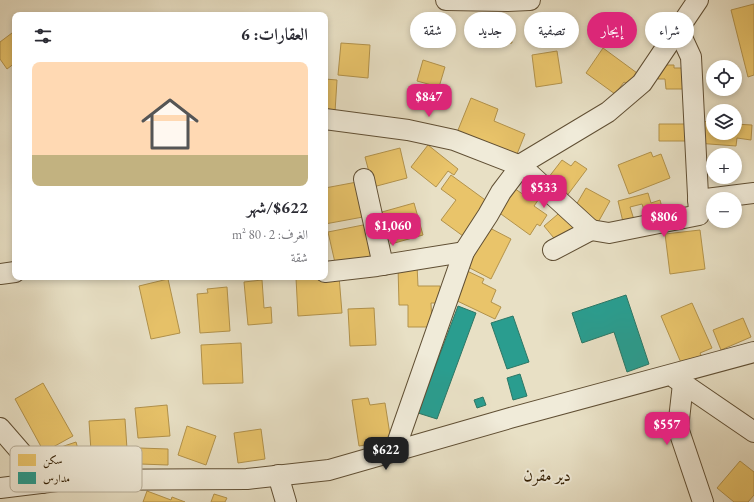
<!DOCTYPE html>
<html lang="ar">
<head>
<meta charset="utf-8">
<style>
  :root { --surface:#fff; --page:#f2f2f3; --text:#2b2b33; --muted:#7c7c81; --line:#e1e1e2; --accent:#db2777 }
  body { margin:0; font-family:"EB Garamond",Amiri,serif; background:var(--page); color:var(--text); direction:rtl; height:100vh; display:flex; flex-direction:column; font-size:15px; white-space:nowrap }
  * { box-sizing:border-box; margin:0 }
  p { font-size:13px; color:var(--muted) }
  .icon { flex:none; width:22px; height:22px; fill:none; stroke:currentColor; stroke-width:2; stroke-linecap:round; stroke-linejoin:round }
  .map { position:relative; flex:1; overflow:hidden; direction:ltr }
  .drawer { position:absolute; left:12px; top:12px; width:316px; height:268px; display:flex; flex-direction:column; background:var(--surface); border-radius:8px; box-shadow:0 2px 6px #0003; direction:rtl }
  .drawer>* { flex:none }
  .banner { position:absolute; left:340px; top:12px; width:354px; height:36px; direction:rtl; display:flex; gap:8px }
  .fabs { position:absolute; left:706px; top:60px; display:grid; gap:8px }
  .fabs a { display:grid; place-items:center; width:36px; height:36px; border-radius:50%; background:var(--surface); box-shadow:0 2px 6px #0003; font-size:20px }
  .price { position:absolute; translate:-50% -34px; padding:0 9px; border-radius:8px; background:var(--accent); color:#fff; font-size:13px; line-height:26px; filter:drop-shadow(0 1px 2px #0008) }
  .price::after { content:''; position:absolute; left:50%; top:24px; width:12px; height:9px; margin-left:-6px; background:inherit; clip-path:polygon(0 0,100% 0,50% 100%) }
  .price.selected { background:#222; color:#fff }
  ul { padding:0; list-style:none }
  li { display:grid; align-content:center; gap:8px; height:212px; padding:0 20px }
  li+li { border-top:1px solid var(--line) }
  li span { display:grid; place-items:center; height:124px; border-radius:8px; color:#555 }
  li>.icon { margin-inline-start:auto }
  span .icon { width:72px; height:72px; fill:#fffc; stroke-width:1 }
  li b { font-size:17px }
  h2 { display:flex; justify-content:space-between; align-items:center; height:48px; padding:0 20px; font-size:17px }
  .pill { padding:0 14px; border-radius:18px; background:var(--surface); box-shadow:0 2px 6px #0003; font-size:14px; line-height:36px }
  .pill.selected { background:var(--accent); color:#fff }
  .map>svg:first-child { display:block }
  .homes { fill:#e9c46a; stroke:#b2924b }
  .schools { fill:#2a9d8f; stroke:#2d7765 }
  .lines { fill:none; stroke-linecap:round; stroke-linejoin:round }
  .minor-casing { stroke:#604f34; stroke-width:22 }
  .minor { stroke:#f0ebd9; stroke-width:20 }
  .labels { text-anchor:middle; stroke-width:4; stroke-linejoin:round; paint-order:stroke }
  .quarter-label { font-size:17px; fill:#331f03; stroke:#f0ebd9 }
  .key { fill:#f0ebd9; stroke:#b7ae99; stroke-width:1 }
  .key-label { font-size:11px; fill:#331f03 }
</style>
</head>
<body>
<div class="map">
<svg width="754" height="502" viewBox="0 0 754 502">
  <rect width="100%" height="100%" fill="#e8e0c5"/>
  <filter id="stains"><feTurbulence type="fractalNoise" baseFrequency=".005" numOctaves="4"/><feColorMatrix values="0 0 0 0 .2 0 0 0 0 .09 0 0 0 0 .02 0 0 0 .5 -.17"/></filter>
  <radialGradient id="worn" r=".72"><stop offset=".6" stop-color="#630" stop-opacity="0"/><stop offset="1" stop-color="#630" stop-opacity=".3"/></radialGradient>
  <g class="homes">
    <polygon points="754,4 754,75 748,77 731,10"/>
    <polygon points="509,18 512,43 492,45 490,20"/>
    <polygon points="12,33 15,36 15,63 7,69 0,59 0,42"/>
    <polygon points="341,43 370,45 368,78 338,75"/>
    <polygon points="603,48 637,73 629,85 624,82 615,94 586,73"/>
    <polygon points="557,51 562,83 536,87 532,55"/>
    <polygon points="423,60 445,67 439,87 417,81"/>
    <polygon points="658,65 674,65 674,68 687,68 687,89 666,89 665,79 658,79"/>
    <polygon points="325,79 337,80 335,112 325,111"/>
    <polygon points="471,98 498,109 494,121 525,134 515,159 456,135"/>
    <polygon points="698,121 713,122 713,133 735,133 735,124 752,125 751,140 737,138 736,146 696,143"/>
    <polygon points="659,124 694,124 695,141 659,141"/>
    <polygon points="428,145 458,169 454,175 448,171 436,187 411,167"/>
    <polygon points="400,148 407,178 373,187 365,157"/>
    <polygon points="651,152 653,157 661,154 670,178 629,194 618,165"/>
    <polygon points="562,160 571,166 575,161 587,169 566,197 545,182"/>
    <polygon points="451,175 488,202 463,236 441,220 456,200 441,189"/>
    <polygon points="357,182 363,217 325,224 325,188"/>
    <polygon points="511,186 524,195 529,188 541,196 534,206 547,215 540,226 537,224 530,235 494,209"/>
    <polygon points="586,188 610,201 596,226 572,212"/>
    <polygon points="648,193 651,203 660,200 664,215 647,220 642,204 630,207 635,223 624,226 618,201"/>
    <polygon points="414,203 423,235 391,244 382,212"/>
    <polygon points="564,209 578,226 558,243 544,226"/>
    <polygon points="368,224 376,259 336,267 328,232"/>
    <polygon points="486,226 511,239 491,279 466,266"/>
    <polygon points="700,230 705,269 670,274 665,234"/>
    <polygon points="417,265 418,286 440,286 441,303 431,303 432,327 408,327 408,305 399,305 398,266"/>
    <polygon points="465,270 484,279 482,283 496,290 491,302 501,307 495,319 451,298"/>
    <polygon points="339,276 342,313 298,316 296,278"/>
    <polygon points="168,279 180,333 151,339 139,286"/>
    <polygon points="262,280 264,308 271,307 272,323 248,325 244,282"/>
    <polygon points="227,287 230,331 200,333 197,294 208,293 207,289"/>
    <polygon points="692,303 712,348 700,353 702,357 682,365 661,316"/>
    <polygon points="374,308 376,345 350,346 348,309"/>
    <polygon points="743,318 751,337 721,350 713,330"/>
    <polygon points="241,343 243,383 203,384 201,345"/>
    <polygon points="43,383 73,436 44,452 15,399"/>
    <polygon points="368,398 370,405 385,403 391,441 359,446 352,400"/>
    <polygon points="167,405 170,436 138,438 135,408"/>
    <polygon points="125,419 128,464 92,466 89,421"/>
    <polygon points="187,426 216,436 206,465 178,455"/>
    <polygon points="261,429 265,459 238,463 234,433"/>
    <polygon points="76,442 82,463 52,472 46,452"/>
    <polygon points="140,448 168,449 168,465 140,464"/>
    <polygon points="740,461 754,472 754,495 748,502 734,502 717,488"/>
    <polygon points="147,491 171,500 172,497 185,502 143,502"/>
    <polygon points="214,494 227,498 225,502 211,502"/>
  </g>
  <g class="schools">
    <polygon points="626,295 649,364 627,372 614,332 582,343 572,313"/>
    <polygon points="458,306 476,313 437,419 418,413"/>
    <polygon points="513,316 529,362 507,369 491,323"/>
    <polygon points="520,374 527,396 513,400 507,378"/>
    <polygon points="483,397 486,405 477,408 474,400"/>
  </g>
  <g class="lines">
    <g class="minor-casing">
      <g id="minor">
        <polyline points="446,0 507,1 530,0"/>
        <polyline points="325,119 408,130 454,140 521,166 591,230 553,250"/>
        <polyline points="364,179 383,265"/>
        <polyline points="698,200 754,193"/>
        <polyline points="591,230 609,233 699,215 691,57 678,29"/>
        <polyline points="325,272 377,266 464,252"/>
        <polyline points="0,274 15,272"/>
        <polyline points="675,378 754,432"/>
        <polyline points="683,384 678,428 703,502"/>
        <polyline points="0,428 33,466 42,483"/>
        <polyline points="394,452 464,252 488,215 501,192 523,163 608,112 642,83 698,0"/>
        <polyline points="278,475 286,502"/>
        <polyline points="0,488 65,480 247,479 329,470 510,418 754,352"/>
      </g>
    </g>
    <use href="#minor" class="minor"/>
  </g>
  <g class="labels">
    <g class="quarter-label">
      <text x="547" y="481">دير مقرن</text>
    </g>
  </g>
  <rect x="10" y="446" width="132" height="46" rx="6" class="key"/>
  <rect x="18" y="454" width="18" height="12" fill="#e9c46a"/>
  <rect x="18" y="472" width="18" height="12" fill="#2a9d8f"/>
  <g class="key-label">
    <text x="43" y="464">سكن</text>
    <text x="43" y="482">مدارس</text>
  </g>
  <rect width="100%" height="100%" filter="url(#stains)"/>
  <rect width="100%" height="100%" fill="url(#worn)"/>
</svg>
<div class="fabs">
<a><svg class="icon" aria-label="locate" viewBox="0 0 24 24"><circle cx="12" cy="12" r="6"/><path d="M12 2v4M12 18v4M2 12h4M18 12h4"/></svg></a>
<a><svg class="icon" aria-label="layers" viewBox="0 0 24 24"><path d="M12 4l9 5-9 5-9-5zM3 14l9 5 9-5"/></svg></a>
<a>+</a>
<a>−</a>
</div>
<b class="price" style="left:429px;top:118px">$847</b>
<b class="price" style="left:544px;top:209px">$533</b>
<b class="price" style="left:664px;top:238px">$806</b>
<b class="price" style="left:393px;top:247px">$1,060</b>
<b class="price" style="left:667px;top:446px">$557</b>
<b class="price selected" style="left:386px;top:471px">$622</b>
<div class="banner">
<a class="pill">شراء</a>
<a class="pill selected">إيجار</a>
<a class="pill">تصفية</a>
<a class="pill">جديد</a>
<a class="pill">شقة</a>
</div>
<section class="drawer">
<h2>العقارات: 6<svg class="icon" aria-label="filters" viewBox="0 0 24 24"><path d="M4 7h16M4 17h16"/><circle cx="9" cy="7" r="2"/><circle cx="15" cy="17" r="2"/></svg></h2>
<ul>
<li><span style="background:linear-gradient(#ffd9b3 75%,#c2b280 0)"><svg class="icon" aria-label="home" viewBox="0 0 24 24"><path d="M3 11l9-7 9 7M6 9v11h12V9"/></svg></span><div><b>$622/شهر</b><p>الغرف: 2 · 80 m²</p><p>شقة</p></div></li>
</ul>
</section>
</div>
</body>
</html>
